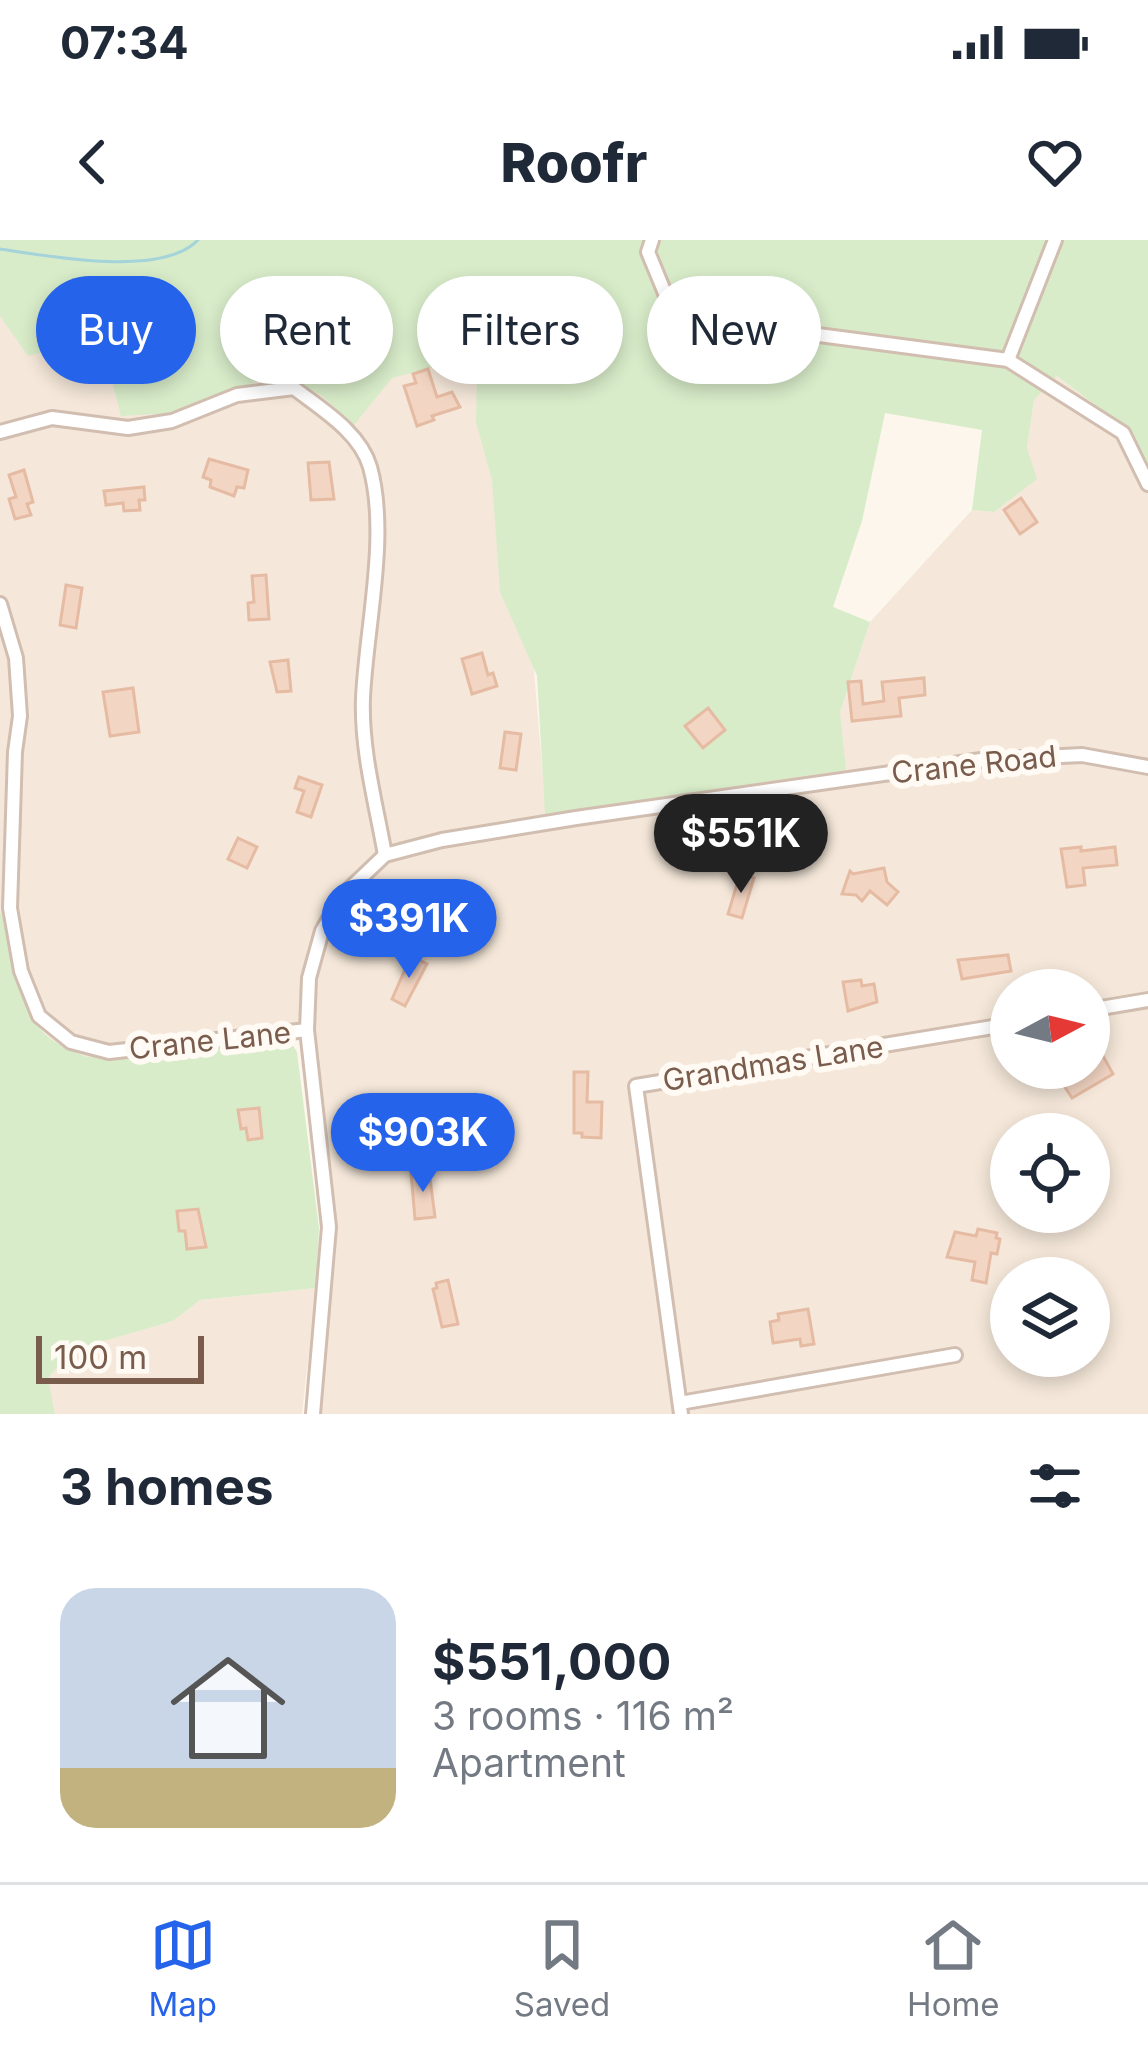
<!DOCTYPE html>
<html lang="en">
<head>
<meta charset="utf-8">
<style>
  :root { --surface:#fff; --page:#f2f2f3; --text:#1f2937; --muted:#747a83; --line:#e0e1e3; --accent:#2563eb }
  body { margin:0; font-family:Inter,sans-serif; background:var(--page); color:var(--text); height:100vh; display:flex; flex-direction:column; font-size:45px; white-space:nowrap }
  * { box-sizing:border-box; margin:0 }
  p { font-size:39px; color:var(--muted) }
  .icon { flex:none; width:66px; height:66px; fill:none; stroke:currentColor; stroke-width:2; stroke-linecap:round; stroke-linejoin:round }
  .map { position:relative; height:1174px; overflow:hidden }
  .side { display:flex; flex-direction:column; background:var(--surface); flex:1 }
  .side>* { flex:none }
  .hud { position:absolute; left:36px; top:36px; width:1077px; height:108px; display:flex; gap:24px }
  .needle { width:78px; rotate:83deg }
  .controls { position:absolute; left:990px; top:729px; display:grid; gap:24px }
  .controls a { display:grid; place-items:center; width:120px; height:120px; border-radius:50%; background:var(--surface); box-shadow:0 6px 18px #0003; font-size:60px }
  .scale { position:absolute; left:36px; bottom:30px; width:168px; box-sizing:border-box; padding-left:12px; border:6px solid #7a5c4d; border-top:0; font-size:33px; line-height:42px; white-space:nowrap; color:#7a5c4d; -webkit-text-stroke:9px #fffaf3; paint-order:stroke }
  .price { position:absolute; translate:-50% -102px; padding:0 27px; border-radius:42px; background:var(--accent); color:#fff; font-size:39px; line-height:78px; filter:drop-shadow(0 3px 6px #0008) }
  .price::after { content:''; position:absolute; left:50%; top:72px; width:36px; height:27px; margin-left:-18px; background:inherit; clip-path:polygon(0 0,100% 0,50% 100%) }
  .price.current { background:#222; color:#fff }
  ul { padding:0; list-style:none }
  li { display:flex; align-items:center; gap:36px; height:300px; padding:0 60px }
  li+li { border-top:3px solid var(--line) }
  li span { display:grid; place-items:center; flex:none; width:336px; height:240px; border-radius:36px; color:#555 }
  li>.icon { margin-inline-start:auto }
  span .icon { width:144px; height:144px; fill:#fffc; stroke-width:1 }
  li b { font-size:51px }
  h2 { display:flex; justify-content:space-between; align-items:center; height:144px; padding:0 60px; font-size:51px }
  .pill { padding:0 42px; border-radius:54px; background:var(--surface); box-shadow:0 6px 18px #0003; font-size:42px; line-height:108px }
  .pill.current { background:var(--accent); color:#fff }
  .status { display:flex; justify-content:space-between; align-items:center; height:84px; padding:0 60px; background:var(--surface); direction:ltr }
  .status svg { height:33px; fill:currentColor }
  header { display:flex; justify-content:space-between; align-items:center; height:156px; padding:0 60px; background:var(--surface); font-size:54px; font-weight:800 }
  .tabs { display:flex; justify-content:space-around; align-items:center; height:168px; border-top:3px solid var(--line); background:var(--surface); font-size:33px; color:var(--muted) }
  .tabs a { display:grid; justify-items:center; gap:6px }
  .tabs .current { color:var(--accent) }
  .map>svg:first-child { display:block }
  .residential { fill:#f5e8da; fill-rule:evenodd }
  .green { fill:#d8ecc9 }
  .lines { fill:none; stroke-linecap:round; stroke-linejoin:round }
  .stream { stroke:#a5d3da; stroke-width:3 }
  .building { fill:#f3d5c3; stroke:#e6bba3; stroke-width:3 }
  .street-casing { stroke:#d1beb0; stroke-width:18 }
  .street { stroke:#fff; stroke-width:12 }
  .labels { text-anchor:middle; stroke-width:12; stroke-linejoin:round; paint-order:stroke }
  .street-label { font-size:30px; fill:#7a5c4d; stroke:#fffaf3 }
</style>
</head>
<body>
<div class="status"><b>07:34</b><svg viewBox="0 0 49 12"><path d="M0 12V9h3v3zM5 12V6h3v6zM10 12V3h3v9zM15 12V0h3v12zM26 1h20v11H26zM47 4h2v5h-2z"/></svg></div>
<header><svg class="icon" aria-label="back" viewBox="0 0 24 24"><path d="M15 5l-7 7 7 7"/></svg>Roofr<svg class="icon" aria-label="heart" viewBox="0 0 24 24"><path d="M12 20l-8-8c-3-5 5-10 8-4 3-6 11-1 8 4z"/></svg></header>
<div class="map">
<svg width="1148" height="1174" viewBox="0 0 1148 1174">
  <rect width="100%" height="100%" fill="#fdf6ec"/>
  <g class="residential">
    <path d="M0,28L503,59L546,574L840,472L870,382L972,270L994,272L1027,208L1034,159L1057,136L1106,173L1148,225V1174H315L335,978L313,794L88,817L65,810L47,795L28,770L15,737L0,671ZM1011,750H1089V828H1011ZM1011,894H1089V972H1011ZM1011,1038H1089V1116H1011Z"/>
    <polygon points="316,1048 302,1174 55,1174 47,1138 69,1111 173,1081 200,1060"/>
  </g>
  <g class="green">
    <polygon points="0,0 1148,0 1148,225 1106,173 1057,136 1034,160 1027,208 1037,239 994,272 972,270 982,190 885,173 862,281 833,367 870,382 840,472 846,530 545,574 537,436 500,352 492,240 476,182 477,136 455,104 433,127 392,138 354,185 322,156 292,138 263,139 173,173 121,176 101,98 28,116 0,76"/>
    <path d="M0,671C25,730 6,792 88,817L289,799L297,812L319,988L316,1048L200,1060L173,1081L70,1111L48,1138L55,1174H0Z"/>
  </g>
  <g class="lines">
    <path class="stream" d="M0,9C48,16 162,38 198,0"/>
  </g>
  <g class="building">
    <polygon points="428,129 437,157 452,152 460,167 432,176 434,180 417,186 404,146 416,143 413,134"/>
    <polygon points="209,219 248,230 244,248 237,247 234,256 210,247 211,240 203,237"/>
    <polygon points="329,222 334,259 311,260 308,223"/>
    <polygon points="24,230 33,262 27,264 31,275 15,279 9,259 16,257 9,235"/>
    <polygon points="144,247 145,260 139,260 140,270 124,271 123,263 106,265 104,251"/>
    <polygon points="1021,258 1037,282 1020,294 1004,270"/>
    <polygon points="266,335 269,379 249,380 248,363 254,362 252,336"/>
    <polygon points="66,345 82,348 76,388 60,385"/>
    <polygon points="482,413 488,435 493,433 497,446 472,454 462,419"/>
    <polygon points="288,420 291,451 277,452 270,422"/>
    <polygon points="924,438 925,455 899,458 901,476 852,481 848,442 861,441 863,464 884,461 882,442"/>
    <polygon points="133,448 139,492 110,496 103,452"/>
    <polygon points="708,468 725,490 703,508 685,486"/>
    <polygon points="505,492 521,494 516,530 500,528"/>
    <polygon points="299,537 322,545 311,577 297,572 304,551 295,548"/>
    <polygon points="238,598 257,607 247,628 228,619"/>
    <polygon points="1081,607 1081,611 1115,607 1117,625 1083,628 1085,645 1067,647 1061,609"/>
    <polygon points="884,628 887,642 898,652 887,665 870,651 862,661 856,655 842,654 850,631 853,634"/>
    <polygon points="740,634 754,638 742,678 728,674"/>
    <polygon points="1008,715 1011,731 962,739 958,720"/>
    <polygon points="411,716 427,724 405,766 392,759"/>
    <polygon points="861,740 862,746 874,744 877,762 848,771 843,742"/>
    <polygon points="1103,816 1113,834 1072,858 1061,841"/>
    <polygon points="574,832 588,832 587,862 602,862 601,898 582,897 582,893 574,893"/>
    <polygon points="259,868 262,898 248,900 246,888 241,889 238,870"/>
    <polygon points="429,931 435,977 415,979 411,933"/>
    <polygon points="198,969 206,1007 187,1009 185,991 179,991 177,971"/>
    <polygon points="978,989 997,993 996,998 1000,999 997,1014 991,1013 986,1043 972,1040 975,1022 947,1017 955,992 976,996"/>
    <polygon points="448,1040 458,1084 442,1087 433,1049 437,1048 436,1043"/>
    <polygon points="808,1069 814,1104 801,1106 800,1099 773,1103 770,1082 779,1080 778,1074"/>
  </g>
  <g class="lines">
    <g class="street-casing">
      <g id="street">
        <polyline points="652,0 648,12 667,58 705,80 1008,120 1123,193 1148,244"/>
        <polyline points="1008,120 1055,0"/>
        <path d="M0,192L52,178L128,188L172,181L237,155L294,148C321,169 360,192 370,227C389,295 366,388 363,458C361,510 376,564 385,615"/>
        <polyline points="0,364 16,418 20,476 15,512 10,668 21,731 39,776 71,802 109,812 307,790"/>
        <polyline points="1089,770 1148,760"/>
        <polyline points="680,1163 955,1115"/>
        <polyline points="313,1174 329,987 307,790 309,738 322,691 342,656 385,615 442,600 576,578 981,520 1082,515 1148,527"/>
        <polyline points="681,1174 636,846 1011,784"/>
      </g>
    </g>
    <use href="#street" class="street"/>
  </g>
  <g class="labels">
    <g class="street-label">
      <text transform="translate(974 525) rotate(-6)" y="10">Crane Road</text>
      <text transform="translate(210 801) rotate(-6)" y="10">Crane Lane</text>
      <text transform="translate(773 824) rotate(-9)" y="10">Grandmas Lane</text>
    </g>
  </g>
</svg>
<div class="controls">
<a><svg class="needle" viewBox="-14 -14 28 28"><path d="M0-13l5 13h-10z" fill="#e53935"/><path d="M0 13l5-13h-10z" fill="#747a83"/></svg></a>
<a><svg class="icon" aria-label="locate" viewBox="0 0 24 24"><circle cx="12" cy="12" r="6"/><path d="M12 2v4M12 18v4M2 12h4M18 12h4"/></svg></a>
<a><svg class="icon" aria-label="layers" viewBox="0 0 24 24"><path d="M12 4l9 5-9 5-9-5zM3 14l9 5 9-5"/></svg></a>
</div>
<div class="scale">100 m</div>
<b class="price current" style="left:741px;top:656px">$551K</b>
<b class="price" style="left:409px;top:741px">$391K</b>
<b class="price" style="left:423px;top:955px">$903K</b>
<div class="hud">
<a class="pill current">Buy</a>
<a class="pill">Rent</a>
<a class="pill">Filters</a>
<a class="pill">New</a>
</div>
</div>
<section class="side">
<h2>3 homes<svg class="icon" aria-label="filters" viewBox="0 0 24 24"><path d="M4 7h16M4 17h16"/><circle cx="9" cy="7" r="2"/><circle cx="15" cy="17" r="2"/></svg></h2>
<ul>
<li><span style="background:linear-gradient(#c9d6e8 75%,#c2b280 0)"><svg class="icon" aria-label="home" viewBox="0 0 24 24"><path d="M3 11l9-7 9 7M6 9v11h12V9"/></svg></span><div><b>$551,000</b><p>3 rooms · 116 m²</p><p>Apartment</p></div></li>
</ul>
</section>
<nav class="tabs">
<a class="current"><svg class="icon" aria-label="map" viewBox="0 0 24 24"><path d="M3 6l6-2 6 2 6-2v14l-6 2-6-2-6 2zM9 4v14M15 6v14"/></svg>Map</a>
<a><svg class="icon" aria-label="saved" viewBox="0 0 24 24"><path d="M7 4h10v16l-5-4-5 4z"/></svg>Saved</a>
<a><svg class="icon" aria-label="home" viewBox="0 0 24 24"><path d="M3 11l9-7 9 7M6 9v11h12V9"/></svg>Home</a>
</nav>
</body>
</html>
